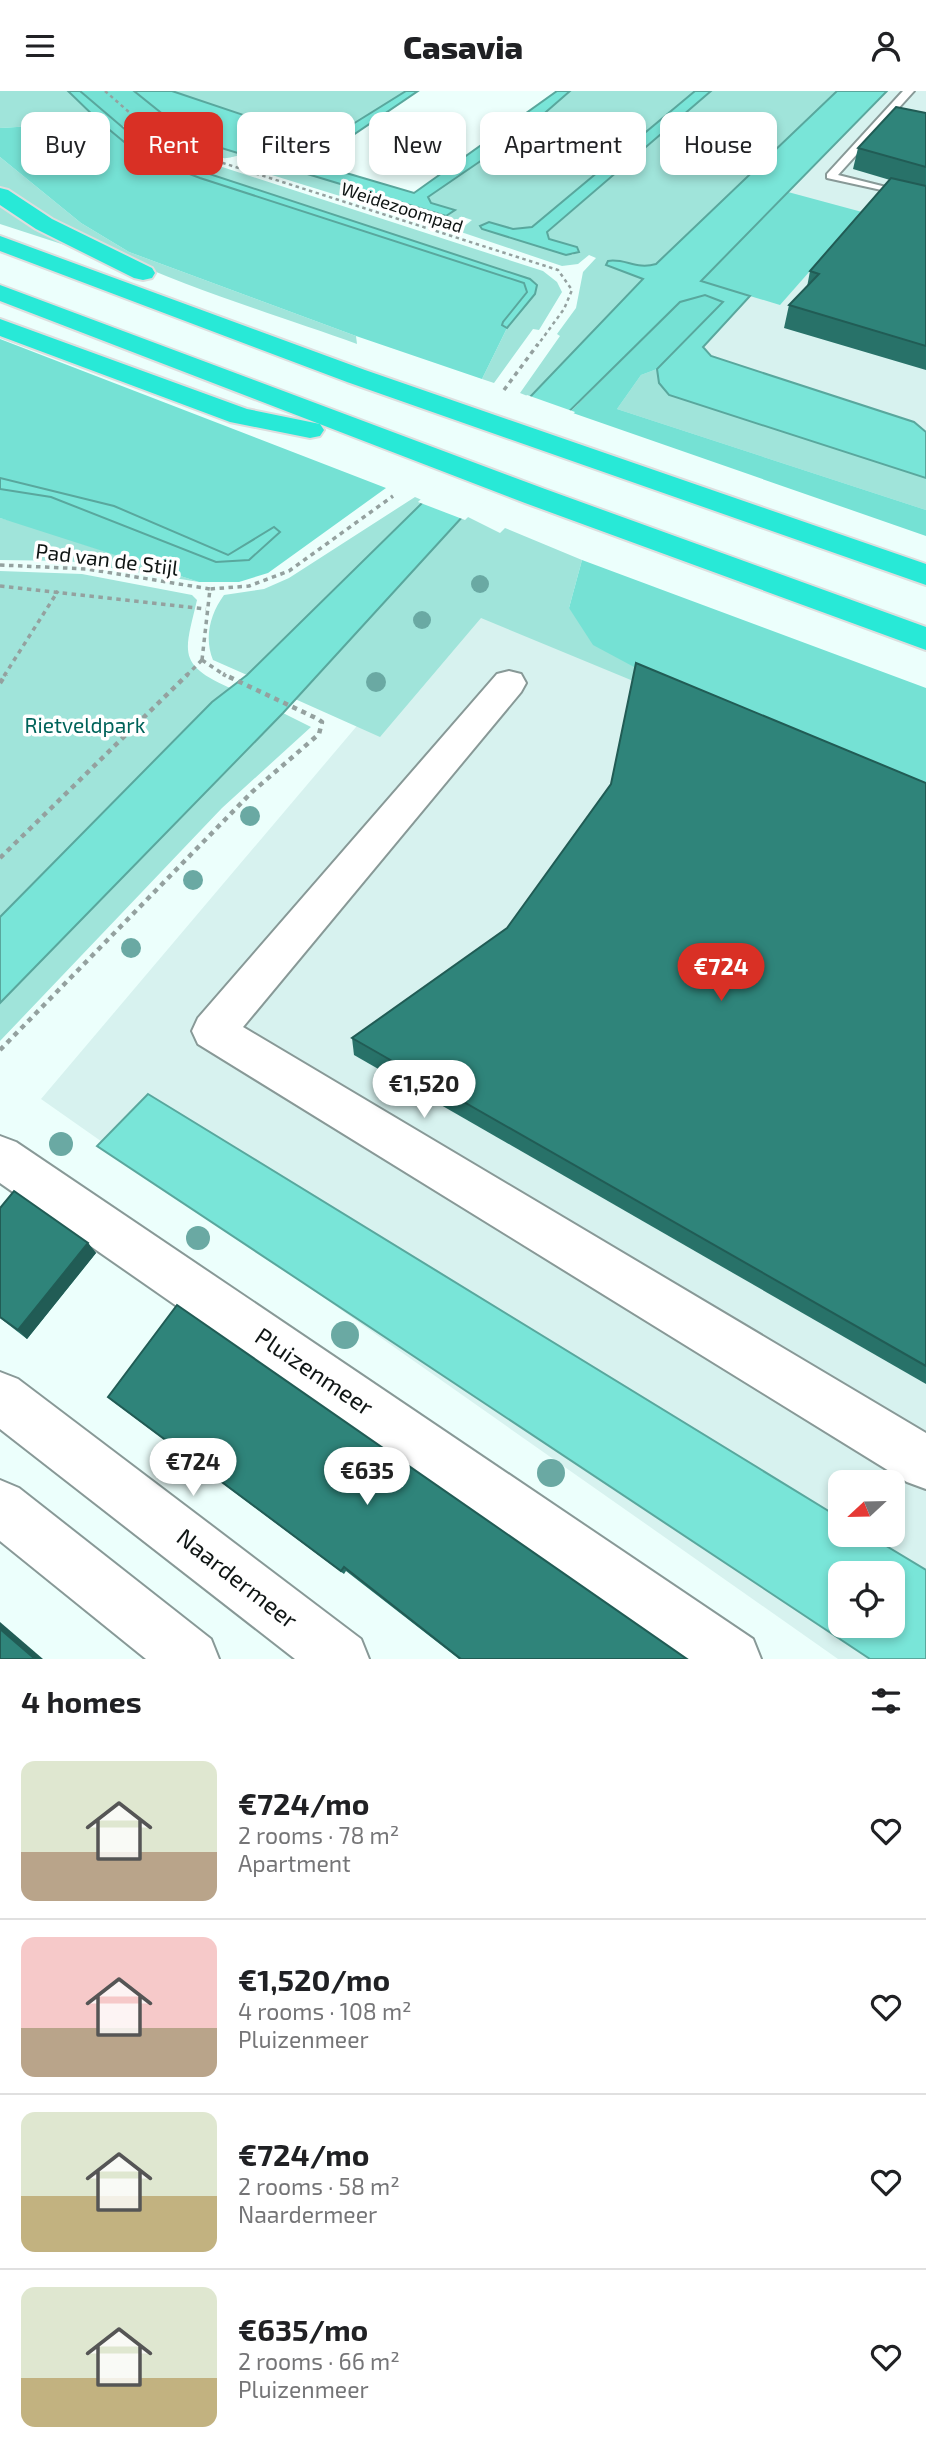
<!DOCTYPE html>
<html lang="en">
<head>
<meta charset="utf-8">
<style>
  :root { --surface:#fff; --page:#f2f2f2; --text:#202124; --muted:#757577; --line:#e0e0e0; --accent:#d93025 }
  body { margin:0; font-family:"Exo 2",sans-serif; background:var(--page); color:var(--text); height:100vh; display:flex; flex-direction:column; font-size:26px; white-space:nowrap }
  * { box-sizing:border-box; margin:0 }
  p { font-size:23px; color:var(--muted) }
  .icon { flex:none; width:38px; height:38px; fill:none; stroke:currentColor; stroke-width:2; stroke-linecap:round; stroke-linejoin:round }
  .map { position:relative; height:1568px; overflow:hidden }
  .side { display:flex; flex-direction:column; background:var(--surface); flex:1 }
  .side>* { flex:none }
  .top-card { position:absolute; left:21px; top:21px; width:886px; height:63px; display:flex; gap:14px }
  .needle { width:46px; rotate:248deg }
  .fabs { position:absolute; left:828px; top:1379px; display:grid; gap:14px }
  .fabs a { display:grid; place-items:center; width:77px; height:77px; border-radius:14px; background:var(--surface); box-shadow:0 4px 10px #0003; font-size:35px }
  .price { position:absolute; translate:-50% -60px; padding:0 16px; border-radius:24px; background:#fff; color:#222; font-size:23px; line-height:46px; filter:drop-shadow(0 2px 4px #0008) }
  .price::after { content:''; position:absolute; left:50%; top:42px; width:21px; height:16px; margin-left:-10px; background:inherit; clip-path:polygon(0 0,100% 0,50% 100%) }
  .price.on { background:var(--accent); color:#fff }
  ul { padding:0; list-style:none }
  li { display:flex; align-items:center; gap:21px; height:175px; padding:0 21px }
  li+li { border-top:2px solid var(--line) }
  li span { display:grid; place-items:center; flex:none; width:196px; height:140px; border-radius:14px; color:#555 }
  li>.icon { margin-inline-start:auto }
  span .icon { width:84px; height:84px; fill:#fffc; stroke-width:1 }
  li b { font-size:30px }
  h2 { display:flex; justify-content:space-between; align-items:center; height:84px; padding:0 21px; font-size:30px }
  .pill { padding:0 24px; border-radius:14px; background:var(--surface); box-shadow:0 4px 10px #0003; font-size:24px; line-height:63px }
  .pill.on { background:var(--accent); color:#fff }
  header { display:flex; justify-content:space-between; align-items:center; height:91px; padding:0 21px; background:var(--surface); font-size:32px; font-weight:800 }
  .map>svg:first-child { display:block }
  .built { fill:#d7f2ef; fill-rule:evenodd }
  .green { fill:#a0e4da }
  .forest { fill:#75e1d4 }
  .water { fill:#79e5d8; stroke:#59a79d; stroke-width:2; fill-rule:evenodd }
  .pier { fill:#ecfffc }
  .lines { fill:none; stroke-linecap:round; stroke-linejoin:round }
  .lane-casing { stroke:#889997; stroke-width:4 }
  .street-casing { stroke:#889997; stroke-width:4 }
  .highway-casing { stroke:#dddede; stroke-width:4 }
  .path-far2 { stroke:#94a19f; stroke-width:2.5; stroke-dasharray:3.5 3.5; stroke-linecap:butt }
  .path-far1 { stroke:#94a19f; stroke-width:3.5; stroke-dasharray:4.5 4.5; stroke-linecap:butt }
  .path { stroke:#94a19f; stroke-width:4.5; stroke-dasharray:5 5; stroke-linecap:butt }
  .lane { fill:#fff; fill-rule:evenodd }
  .street { fill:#fff; fill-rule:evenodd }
  .highway { fill:#28e9d7; fill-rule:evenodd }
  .tree { fill:#6aa9a3 }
  .wall { fill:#287269 }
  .shaded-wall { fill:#215c55 }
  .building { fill:#2f847a; stroke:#215c55; stroke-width:2 }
  .labels { text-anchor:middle; stroke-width:7; stroke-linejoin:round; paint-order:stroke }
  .far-street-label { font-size:18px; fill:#0f1514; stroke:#fff }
  .street-label { font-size:21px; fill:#0f1514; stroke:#fff }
  .park-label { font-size:21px; fill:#00635a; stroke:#fff }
  .near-street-label { font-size:24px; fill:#0f1514; stroke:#fff }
</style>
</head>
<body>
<header><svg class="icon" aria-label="menu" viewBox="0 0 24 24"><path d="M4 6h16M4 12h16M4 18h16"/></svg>Casavia<svg class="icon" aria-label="person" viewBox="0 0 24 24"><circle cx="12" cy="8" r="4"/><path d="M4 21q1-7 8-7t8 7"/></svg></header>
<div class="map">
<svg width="926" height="1568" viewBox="0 0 926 1568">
  <rect width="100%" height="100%" fill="#ecfffc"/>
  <g class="built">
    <polygon points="857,0 926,0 926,438 549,302"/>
    <path d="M472,499L926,668V1568H838L41,1008ZM840,1391H892V1444H840ZM840,1482H892V1535H840Z"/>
  </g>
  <g class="green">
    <polygon points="0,0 68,0 100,31 0,37"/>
    <polygon points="172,0 406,0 324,51"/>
    <path d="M570,0H695L532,136L513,138L489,131L480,135L482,138L573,164L577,156L549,148L547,142L711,0H837L656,173L644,177L614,169L606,174L644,187L530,306L520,302L560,245L557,243L576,217L583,181L596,167L589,164L578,173L562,175L461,141L462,137L472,129L463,126L451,134H434L243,75L239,72L244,66C235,63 232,68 222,67C195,66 167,46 146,30L164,25L195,49L446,125L454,119L431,112L428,106L523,41Z"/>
    <polygon points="133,33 156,52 173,60 543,180 557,191 562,201 539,239 533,238 494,292 482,288 507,237 535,203 173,71 148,58 121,36"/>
    <path d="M0,66L81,132L129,161L356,245L357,253C244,212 94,171 0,95Z"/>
    <polygon points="0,110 77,158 0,133"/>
    <polygon points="657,278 659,292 669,304 926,387 926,419 617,318 641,284"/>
    <path d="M415,406L424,410L247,584L213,569C204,547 210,523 224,504L264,498L289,487Z"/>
    <polygon points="464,424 500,442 505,437 582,469 569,517 926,711 481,527 380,646 295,608"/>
    <polygon points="0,427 16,431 199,491 68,470 0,469"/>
    <path d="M0,480L82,483L192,504L197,509C185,561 176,573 230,597L0,840Z"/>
    <polygon points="283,622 311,636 222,717 0,950 0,912"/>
  </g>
  <g class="forest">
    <polygon points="80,0 134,0 164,25 120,36"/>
    <polygon points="100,31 151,68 200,87 524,192 527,200 503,231 502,234 507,237 482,288 356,245 129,161 81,132 0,66 0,37"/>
    <polygon points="788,101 862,121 780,214 700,190"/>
    <polygon points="705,204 724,211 657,278 641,284 617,318 926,419 926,445 570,321 680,211"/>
    <polygon points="0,248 386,397 268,482 239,491 199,491 0,427 0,398 51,406 216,471 273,437 228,464 114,415 0,387"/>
    <polygon points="582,469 926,597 926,696 649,584 593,554 569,517"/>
  </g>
  <g class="water">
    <polygon points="68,0 80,0 148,58 173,71 530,188 537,194 535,203 507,237 502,234 503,231 527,201 524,192 200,87 151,68 129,55 100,31"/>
    <polygon points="134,0 172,0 324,51 406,0 418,0 315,70 319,74 414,102 557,0 570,0 523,41 428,106 431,112 455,119 446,125 195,49"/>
    <polygon points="695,0 711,0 547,141 549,148 577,156 579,161 566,164 482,138 480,135 489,131 513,138 532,136"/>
    <path d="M837,0H887L701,190L750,205L703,256L711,265L914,331L926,341V387L669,304L659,292L657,278L723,211L705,204L680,211L464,424L283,622L0,912V826L212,611L247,584L530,306L643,188L606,174L608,170C625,167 636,179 656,173Z"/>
    <polygon points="0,387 114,415 228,464 274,436 280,441 249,469 216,471 51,406 0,398"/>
    <path d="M148,1003L840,1427V1444H868L926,1479V1568H870L97,1055ZM840,1482H892V1535H840Z"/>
  </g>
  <polygon class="pier" points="527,304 575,321 465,429 418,411"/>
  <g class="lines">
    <g class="lane-casing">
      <polygon id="lane" points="903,0 914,0 838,84 886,96 886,100 827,87 827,83"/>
    </g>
    <g class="street-casing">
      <g id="street">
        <polygon points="509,580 521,583 526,592 521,601 243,936 926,1342 926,1398 907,1391 198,953 192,940 198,927 497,583"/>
        <polygon points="0,1045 16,1051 753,1548 761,1568 684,1568 0,1092"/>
        <polygon points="0,1281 18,1288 361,1548 369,1568 295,1568 0,1338"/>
        <polygon points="0,1389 19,1397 211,1548 219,1568 146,1568 0,1450"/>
      </g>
    </g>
    <g class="highway-casing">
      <g id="highway">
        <polygon points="0,97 8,99 52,128 152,177 155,182 152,187 143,189 134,187 36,138 0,114"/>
        <polygon points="0,145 365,279 926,473 926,494 347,291 0,160"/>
        <polygon points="0,194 545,398 926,536 926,559 525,412 0,210"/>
        <polygon points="0,228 247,318 320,333 324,339 320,345 310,347 230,331 0,245"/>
      </g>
    </g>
    <polyline class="path-far2" points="105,0 162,50 179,58 558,179 572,199 564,218 537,255"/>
    <g class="path-far1">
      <polyline points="504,299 538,253"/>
      <polyline points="0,474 87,478 210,498"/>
      <polyline points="0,495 206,518"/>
      <polyline points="202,569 210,498 249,495 289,480 393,405"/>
      <polyline points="202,569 226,585"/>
      <polyline points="4,585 58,500"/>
      <polyline points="186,585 202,569"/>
    </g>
    <g class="path">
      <polyline points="0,592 6,583"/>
      <polyline points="0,767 188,583"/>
      <polyline points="0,959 252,701 319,643 322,631 318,628 223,583"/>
    </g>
    <use href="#lane" class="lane"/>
    <use href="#street" class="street"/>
    <use href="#highway" class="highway"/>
  </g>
  <g class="tree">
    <circle cx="480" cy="493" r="9"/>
    <circle cx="422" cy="529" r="9"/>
    <circle cx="376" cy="591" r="10"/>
    <circle cx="250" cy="725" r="10"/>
    <circle cx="193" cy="789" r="10"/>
    <circle cx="131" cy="857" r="10"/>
    <circle cx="61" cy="1053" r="12"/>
    <circle cx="198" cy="1147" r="12"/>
    <circle cx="345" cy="1244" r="14"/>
    <circle cx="551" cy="1382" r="14"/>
  </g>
  <g class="wall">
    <polygon points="926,22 926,279 784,237 789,214 807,196 810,180 890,89 853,78 858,57"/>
    <polygon points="926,692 926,1293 354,964 352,947"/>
    <polygon points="0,1117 88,1152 96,1162 27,1248 0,1227"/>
    <polygon points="108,1306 687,1568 459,1568 346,1480 344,1483 115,1312"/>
  </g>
  <g class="shaded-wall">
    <polygon points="88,1152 96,1162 27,1248 18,1239"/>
    <polygon points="0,1531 43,1568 35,1568 0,1538"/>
  </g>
  <g class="building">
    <polygon points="896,16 926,22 926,76 858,57"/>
    <polygon points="891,87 926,95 926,255 789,214 819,183 810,180"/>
    <polygon points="636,572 926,692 926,1275 352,947 507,837 611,693"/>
    <polygon points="14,1100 88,1152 18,1239 0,1226 0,1117"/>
    <polygon points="177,1214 687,1568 461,1568 344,1476 341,1480 108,1306"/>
    <polygon points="0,1538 35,1568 0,1568"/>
  </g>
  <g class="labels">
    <g class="far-street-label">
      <text transform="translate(402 117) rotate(18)" y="6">Weidezoompad</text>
    </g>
    <g class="street-label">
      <text transform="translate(107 469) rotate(7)" y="7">Pad van de Stijl</text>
    </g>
    <g class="park-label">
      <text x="85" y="642">Rietveldpark</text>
    </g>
    <g class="near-street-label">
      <text transform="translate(314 1281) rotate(34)" y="8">Pluizenmeer</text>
      <text transform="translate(237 1488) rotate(38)" y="8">Naardermeer</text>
    </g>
  </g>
</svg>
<div class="fabs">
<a><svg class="needle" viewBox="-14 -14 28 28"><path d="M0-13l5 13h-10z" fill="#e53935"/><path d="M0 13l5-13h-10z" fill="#757577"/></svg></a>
<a><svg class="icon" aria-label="locate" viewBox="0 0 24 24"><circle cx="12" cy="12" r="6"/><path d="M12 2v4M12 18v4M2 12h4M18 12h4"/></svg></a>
</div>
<b class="price on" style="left:721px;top:912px">€724</b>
<b class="price" style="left:424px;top:1029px">€1,520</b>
<b class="price" style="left:193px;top:1407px">€724</b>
<b class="price" style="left:367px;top:1416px">€635</b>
<div class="top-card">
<a class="pill">Buy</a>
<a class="pill on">Rent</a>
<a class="pill">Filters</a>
<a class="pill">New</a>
<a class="pill">Apartment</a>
<a class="pill">House</a>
</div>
</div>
<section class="side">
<h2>4 homes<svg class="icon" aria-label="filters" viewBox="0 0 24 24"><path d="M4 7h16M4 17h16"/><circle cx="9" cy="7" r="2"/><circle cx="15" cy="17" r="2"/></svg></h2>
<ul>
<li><span style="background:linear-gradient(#dfe7d0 65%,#b9a48a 0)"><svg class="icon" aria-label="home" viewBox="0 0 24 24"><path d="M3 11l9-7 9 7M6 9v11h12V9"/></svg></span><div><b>€724/mo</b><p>2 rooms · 78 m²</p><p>Apartment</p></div><svg class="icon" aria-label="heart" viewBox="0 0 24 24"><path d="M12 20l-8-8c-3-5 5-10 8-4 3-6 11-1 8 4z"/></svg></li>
<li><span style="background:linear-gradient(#f6c9c9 65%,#b9a48a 0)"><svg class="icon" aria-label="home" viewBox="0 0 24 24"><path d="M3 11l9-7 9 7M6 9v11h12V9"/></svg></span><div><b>€1,520/mo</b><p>4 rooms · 108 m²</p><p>Pluizenmeer</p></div><svg class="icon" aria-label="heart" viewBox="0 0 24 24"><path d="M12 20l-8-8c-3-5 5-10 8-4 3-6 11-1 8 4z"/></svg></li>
<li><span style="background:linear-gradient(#dfe7d0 60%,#c2b280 0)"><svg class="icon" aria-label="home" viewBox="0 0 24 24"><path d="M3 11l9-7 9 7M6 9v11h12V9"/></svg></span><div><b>€724/mo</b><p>2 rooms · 58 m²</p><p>Naardermeer</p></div><svg class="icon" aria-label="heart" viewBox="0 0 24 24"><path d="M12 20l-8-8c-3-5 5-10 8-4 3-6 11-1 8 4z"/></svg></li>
<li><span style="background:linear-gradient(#dfe7d0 65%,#c2b280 0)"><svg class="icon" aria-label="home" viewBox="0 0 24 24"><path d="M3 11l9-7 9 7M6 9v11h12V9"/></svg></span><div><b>€635/mo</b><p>2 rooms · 66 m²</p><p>Pluizenmeer</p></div><svg class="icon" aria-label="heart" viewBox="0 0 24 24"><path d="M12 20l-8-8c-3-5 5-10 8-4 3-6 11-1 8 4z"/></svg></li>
</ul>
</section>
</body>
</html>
